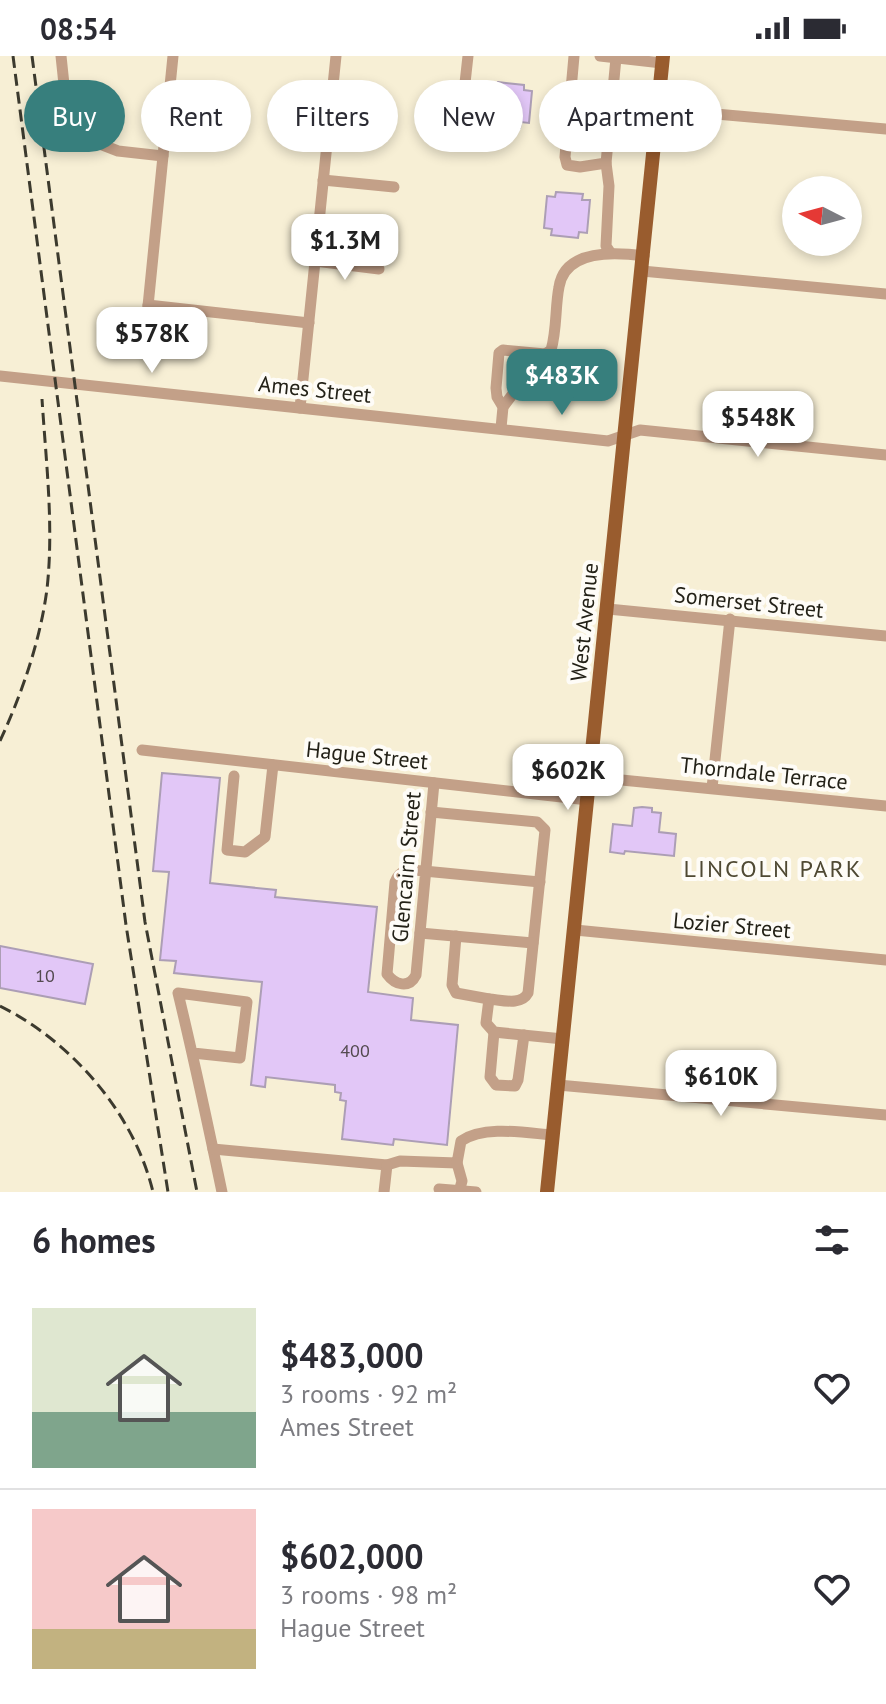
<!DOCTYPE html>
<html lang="en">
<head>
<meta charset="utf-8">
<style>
  :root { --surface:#fff; --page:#f2f2f3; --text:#2b2b33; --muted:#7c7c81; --line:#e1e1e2; --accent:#377f7d }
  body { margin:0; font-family:"PT Sans",sans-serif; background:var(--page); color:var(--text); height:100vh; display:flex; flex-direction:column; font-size:30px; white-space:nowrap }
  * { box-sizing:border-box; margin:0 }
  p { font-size:26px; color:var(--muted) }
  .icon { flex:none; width:44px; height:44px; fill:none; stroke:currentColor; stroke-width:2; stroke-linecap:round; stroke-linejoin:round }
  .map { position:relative; height:1136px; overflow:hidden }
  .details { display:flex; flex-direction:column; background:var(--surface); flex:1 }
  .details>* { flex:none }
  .hud { position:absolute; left:24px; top:24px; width:838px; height:72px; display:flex; gap:16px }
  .needle { width:52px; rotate:276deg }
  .tools { position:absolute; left:782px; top:120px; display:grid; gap:16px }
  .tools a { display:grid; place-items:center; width:80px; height:80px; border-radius:50%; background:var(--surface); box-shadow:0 4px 12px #0003; font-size:40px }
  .price { position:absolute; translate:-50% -68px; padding:0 18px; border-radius:16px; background:#fff; color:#222; font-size:26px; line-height:52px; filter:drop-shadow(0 2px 4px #0008) }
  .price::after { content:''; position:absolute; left:50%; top:48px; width:24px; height:18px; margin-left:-12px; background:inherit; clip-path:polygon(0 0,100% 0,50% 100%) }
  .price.selected { background:var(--accent); color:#fff }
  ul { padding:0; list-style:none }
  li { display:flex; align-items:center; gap:24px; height:200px; padding:0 32px }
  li+li { border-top:2px solid var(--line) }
  li span { display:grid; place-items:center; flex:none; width:224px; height:160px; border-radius:0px; color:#555 }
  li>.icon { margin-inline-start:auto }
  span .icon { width:96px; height:96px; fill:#fffc; stroke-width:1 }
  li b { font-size:34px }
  h2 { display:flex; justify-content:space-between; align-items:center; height:96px; padding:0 32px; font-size:34px }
  .tag { padding:0 28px; border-radius:36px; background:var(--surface); box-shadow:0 4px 12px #0003; font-size:28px; line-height:72px }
  .tag.selected { background:var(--accent); color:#fff }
  .status { display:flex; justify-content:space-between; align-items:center; height:56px; padding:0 40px; background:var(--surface); direction:ltr }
  .status svg { height:22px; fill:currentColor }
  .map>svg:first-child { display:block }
  .building { fill:#e2c7f7; stroke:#ac9eb5; stroke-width:2 }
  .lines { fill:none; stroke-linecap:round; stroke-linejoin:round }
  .minor { stroke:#c3a088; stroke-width:11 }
  .major { stroke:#995c2e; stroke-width:14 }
  .rail { stroke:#3c3a2e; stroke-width:3; stroke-dasharray:12 6; stroke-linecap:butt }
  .labels { text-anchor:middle; stroke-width:8; stroke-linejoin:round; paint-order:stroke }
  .number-label { font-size:18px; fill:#534a4f }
  .street-label { font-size:22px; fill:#232117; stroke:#fefcf7 }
  .neighbourhood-label { font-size:24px; letter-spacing:2px; fill:#4f4933; stroke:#fefcf7 }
</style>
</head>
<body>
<div class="status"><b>08:54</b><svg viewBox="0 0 49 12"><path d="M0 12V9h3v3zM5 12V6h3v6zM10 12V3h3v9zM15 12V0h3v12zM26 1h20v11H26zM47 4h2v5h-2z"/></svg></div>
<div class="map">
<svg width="886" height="1136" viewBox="0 0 886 1136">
  <rect width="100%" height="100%" fill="#f7efd5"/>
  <g class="building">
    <polygon points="498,26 524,29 524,34 532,35 529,67 521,66 520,72 493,70 494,63 471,61 474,30 498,33"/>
    <polygon points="556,136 583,138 582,144 590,144 587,177 579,176 578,182 551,179 552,173 544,172 547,140 555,141"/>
    <polygon points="162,717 220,722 210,827 276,834 275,841 377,851 368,936 413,942 411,964 458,969 447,1089 394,1083 393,1089 342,1083 346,1045 340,1044 341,1037 335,1036 335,1029 266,1021 265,1031 251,1029 262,926 174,917 176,905 160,904 169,816 153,815"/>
    <polygon points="642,751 652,752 652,756 661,757 659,776 676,778 674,800 625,795 624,798 610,796 613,768 632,770 634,752"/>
    <polygon points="0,890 93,908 85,948 0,932"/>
  </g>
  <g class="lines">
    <g class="minor">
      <polyline points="61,0 69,76 118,95 163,100"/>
      <polyline points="574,0 565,101 567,109 580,111 606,107 616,2"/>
      <polyline points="600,0 662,7"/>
      <polyline points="659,53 886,73"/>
      <polyline points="462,54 468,0"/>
      <polyline points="606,107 609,130 606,190 610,196"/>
      <polyline points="323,124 394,131"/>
      <polyline points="315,205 379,213"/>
      <polyline points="642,215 886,238"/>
      <polyline points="148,249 309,267"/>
      <polyline points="144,290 173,0"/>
      <polyline points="0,320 608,385 640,374 886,399"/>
      <polyline points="503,351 524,323 542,306 545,298"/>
      <polyline points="300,352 336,0"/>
      <path d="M501,372L503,351L497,341L496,332L499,297L503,294L545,298L551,294C557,274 555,251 559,231C565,193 615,196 644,200"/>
      <polyline points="608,553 886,580"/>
      <polyline points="142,694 588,744"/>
      <polyline points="234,720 227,794 245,796 265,781 273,709"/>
      <polyline points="591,721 886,750"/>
      <path d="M434,727L416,919C409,933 395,929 387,918L395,826C401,811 411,814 424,815L540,826"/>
      <polyline points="712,732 730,563"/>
      <path d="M431,756L537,766L545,774L528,937C521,950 502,944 489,943L486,967L494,976L563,983"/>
      <polyline points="575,874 886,904"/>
      <polyline points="420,877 533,887"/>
      <polyline points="456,880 452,929 456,937 489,943"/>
      <polyline points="494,976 490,1021 496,1029 515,1030 518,1024 524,979"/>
      <path d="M193,997L240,1002L247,946L178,937C194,1003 208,1069 222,1136"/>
      <polyline points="558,1029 886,1059"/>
      <path d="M213,1093L387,1109L400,1105L457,1107L461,1085C485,1069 526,1077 553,1079"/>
      <polyline points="457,1107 462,1125 459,1136"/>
      <polyline points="439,1133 476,1136"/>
      <polyline points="384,1136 387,1109"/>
    </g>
    <polyline class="major" points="547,1136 663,0"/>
    <g class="rail">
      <polyline points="13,0 126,869 168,1136"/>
      <polyline points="32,0 145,866 197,1136"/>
      <path d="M0,685C22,637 40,586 47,533C54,470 46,406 42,343"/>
      <path d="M0,950C72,986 134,1057 153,1136"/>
    </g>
  </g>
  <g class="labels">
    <g class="number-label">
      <text x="45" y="926">10</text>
      <text x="355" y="1001">400</text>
    </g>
    <g class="street-label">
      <text transform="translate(315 333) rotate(6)" y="8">Ames Street</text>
      <text transform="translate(749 546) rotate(6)" y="8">Somerset Street</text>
      <text transform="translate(584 566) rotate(-84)" y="8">West Avenue</text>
      <text transform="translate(367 699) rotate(6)" y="8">Hague Street</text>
      <text transform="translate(764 717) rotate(6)" y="8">Thorndale Terrace</text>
      <text transform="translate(406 811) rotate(-85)" y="8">Glencairn Street</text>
      <text transform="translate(732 869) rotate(5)" y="8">Lozier Street</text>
    </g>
    <g class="neighbourhood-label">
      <text x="773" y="821">LINCOLN PARK</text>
    </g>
  </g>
</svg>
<div class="tools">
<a><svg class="needle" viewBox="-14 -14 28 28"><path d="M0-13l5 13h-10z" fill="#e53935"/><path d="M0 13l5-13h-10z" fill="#7c7c81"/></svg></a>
</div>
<b class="price" style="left:345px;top:226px">$1.3M</b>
<b class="price" style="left:152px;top:319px">$578K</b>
<b class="price selected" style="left:562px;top:361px">$483K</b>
<b class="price" style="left:758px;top:403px">$548K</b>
<b class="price" style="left:568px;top:756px">$602K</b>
<b class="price" style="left:721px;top:1062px">$610K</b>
<div class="hud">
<a class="tag selected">Buy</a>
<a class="tag">Rent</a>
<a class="tag">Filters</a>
<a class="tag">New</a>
<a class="tag">Apartment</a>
</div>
</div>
<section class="details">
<h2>6 homes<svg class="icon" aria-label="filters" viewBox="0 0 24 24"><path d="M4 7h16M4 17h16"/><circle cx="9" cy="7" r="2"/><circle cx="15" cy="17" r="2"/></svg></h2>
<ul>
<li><span style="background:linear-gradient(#dfe7d0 65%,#7fa58c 0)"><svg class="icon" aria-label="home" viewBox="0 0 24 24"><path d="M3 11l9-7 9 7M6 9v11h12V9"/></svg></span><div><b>$483,000</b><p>3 rooms · 92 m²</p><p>Ames Street</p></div><svg class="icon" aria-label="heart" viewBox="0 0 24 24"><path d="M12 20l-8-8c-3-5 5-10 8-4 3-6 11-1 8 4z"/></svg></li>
<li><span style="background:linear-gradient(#f6c9c9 75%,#c2b280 0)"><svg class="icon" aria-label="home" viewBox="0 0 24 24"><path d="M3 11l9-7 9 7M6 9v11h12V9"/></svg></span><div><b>$602,000</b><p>3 rooms · 98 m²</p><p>Hague Street</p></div><svg class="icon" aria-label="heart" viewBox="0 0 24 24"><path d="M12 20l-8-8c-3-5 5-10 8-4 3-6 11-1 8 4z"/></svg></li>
</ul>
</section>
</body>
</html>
